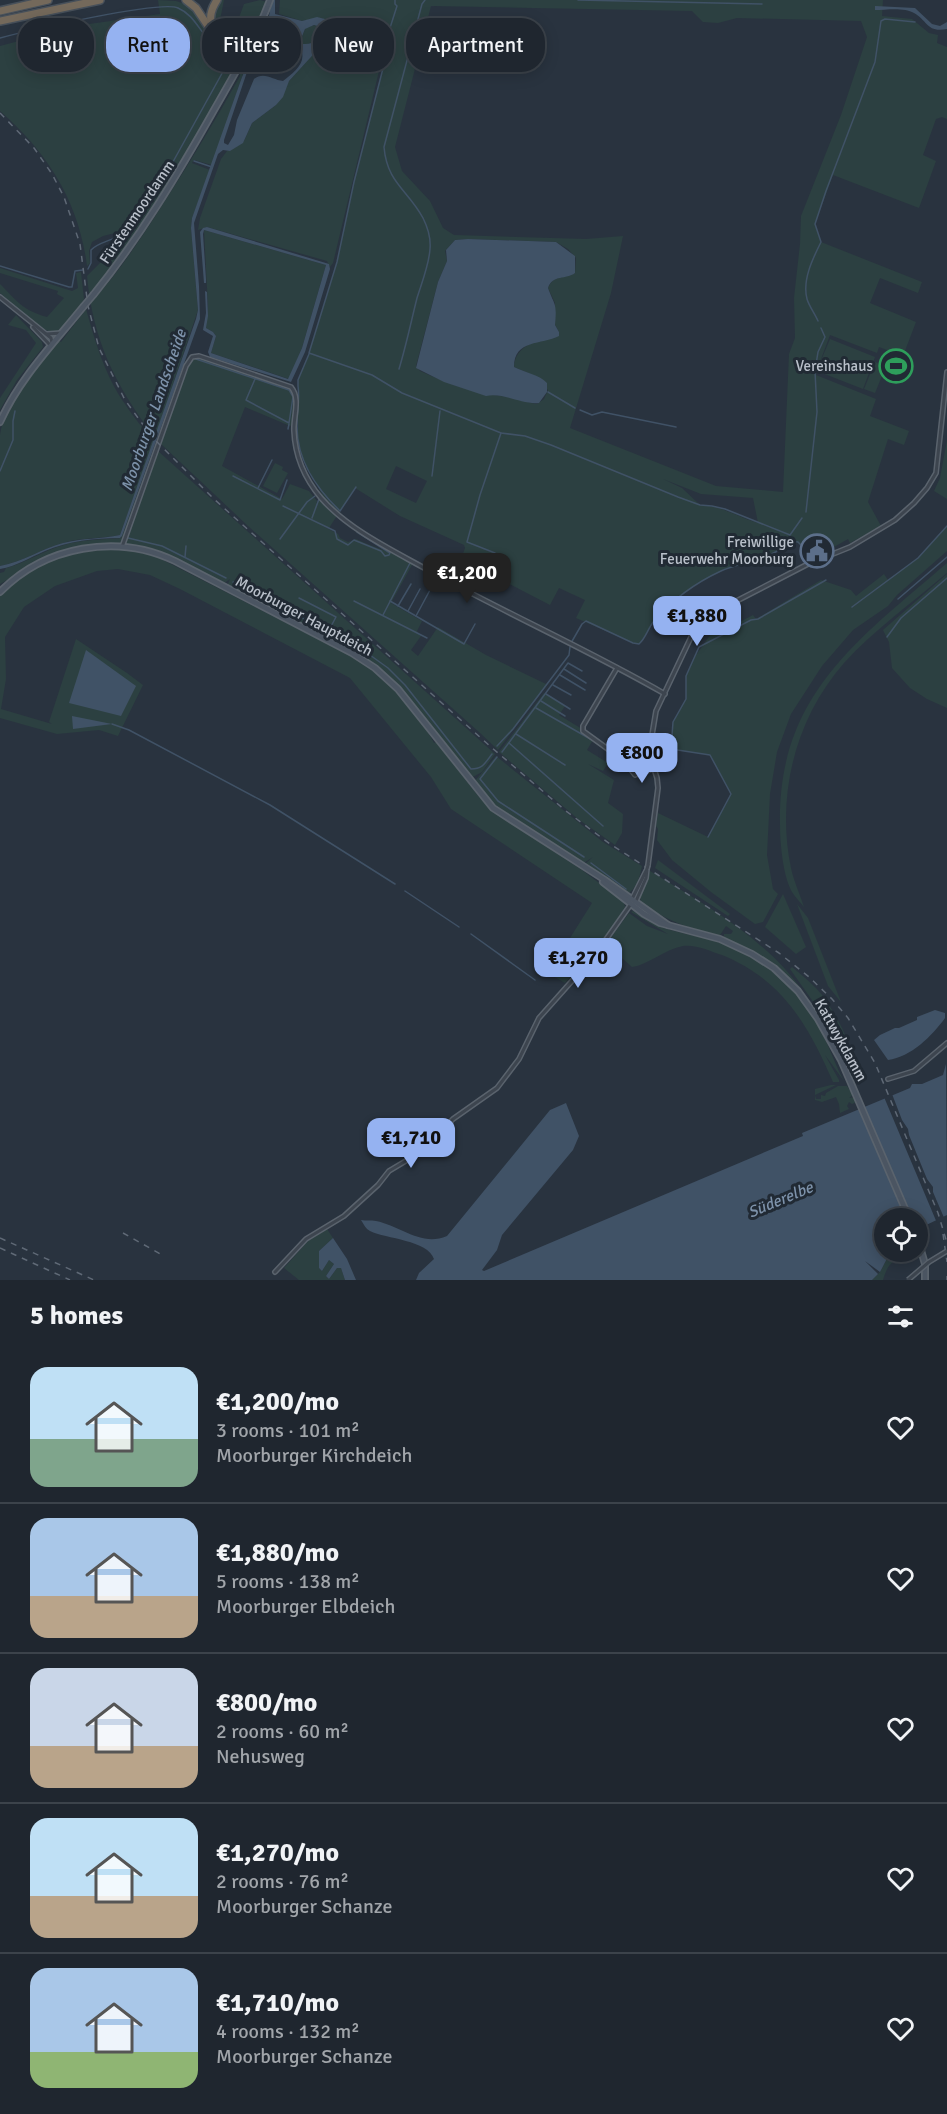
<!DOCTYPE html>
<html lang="en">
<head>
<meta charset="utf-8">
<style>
  :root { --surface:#1f262f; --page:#272e37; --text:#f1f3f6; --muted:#a1a5aa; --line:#3c434b; --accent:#95b2f1 }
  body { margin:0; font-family:Signika,sans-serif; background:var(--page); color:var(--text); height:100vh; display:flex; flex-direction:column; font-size:22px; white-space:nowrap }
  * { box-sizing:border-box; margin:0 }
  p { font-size:20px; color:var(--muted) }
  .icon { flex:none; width:33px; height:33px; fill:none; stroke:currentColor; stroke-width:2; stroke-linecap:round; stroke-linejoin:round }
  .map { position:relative; height:1280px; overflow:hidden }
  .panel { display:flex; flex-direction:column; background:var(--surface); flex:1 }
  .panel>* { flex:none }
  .guide { position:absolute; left:18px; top:18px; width:600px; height:54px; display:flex; gap:12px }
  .controls { position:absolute; left:874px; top:1208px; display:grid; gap:12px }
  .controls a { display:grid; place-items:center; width:54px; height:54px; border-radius:50%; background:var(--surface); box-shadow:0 3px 15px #0003,0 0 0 2px var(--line); font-size:30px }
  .price { position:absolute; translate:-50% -51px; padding:0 14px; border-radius:12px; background:var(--accent); color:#111; font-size:20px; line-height:39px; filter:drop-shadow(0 2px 3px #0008) }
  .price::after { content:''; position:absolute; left:50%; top:36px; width:18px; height:14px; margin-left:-9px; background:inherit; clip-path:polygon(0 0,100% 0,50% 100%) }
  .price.active { background:#222; color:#fff }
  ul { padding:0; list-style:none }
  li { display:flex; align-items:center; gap:18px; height:150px; padding:0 30px }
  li+li { border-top:2px solid var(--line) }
  li span { display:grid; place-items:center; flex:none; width:168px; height:120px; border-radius:18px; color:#555 }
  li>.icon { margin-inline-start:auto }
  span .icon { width:72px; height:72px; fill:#fffc; stroke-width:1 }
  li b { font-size:26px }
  h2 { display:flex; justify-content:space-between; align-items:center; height:72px; padding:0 30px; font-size:26px }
  .pill { padding:0 21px; border-radius:24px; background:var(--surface); box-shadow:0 3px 15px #0003,0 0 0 2px var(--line); font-size:21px; line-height:54px }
  .pill.active { background:var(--accent); color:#111 }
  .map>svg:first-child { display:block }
  .green { fill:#2c4041; fill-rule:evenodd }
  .water { fill:#405266; fill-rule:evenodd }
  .pier { fill:#29333f }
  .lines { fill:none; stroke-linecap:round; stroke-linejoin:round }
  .stream { stroke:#405266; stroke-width:1.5 }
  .street-casing { stroke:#5a636d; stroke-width:6 }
  .secondary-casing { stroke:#5a636d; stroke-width:8 }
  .highway-casing { stroke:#47505a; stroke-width:10 }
  .street { stroke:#3d454f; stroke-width:3 }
  .secondary { stroke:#4b5562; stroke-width:4.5 }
  .highway { stroke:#74695b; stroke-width:7 }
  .rail { stroke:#5f6976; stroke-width:1.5; stroke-dasharray:6 6; stroke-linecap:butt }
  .street-bridge-casing { stroke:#5a636d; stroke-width:6; stroke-linecap:butt }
  .secondary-bridge-casing { stroke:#5a636d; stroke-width:8; stroke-linecap:butt }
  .street-bridge { stroke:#3d454f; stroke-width:3 }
  .secondary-bridge { stroke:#4b5562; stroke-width:4.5 }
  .labels { text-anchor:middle; stroke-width:6; stroke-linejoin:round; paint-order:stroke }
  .street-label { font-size:15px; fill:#b9c0ca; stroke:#212a34 }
  .poi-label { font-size:15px; fill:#b9c0ca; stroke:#212a34; text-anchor:end }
  .water-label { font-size:16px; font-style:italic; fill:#7d92aa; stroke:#212a34 }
</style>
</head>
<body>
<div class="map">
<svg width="947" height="1280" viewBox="0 0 947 1280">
  <rect width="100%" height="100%" fill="#29333f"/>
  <g class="green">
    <path d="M158,0L176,1L188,5L237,54L238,59C229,86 211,112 197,137C164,191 131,245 90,294L93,300C119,272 140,240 161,207C189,164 215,121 240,76V69L260,30L269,7L271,8L242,77L212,165L194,160L192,163L210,170L192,218L191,228L198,310L155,438C116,386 93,342 87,276L114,249L113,240L115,233L103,236L92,242L89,251L90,263L87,266C79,202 48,153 0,111V46L75,26L160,14Z"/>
    <path d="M221,0H224L220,20L233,25L237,23L244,4L260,0L267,2L260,18L246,39L234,41C217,29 207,20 221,0Z"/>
    <path d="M280,0H883L882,16L912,19L929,33L938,35L937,43L947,47V119L942,117L936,119L923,155L936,161L919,208L833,175L815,224L821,242L922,282L918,293L880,278L870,303L916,322L903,356L879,347L877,353L830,335L817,370L830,339L875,357L863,389L817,371L816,375L876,399L870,416L909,431L904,445L888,439L868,502L881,526L850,543L848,539L834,547L826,537L807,550L798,543L788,541C777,556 755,559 738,564C731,565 724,570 717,573C693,585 672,600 654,621C648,628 646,638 639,644L633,643L576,618L585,600L559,588L550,605L461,559L465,548L464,545L400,516L355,488L329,528L319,524L338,534L340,538L348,542L356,539C375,548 395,553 413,563L391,603L422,621L417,631L421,636L411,650L418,656L438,627L486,655L546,684L547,685L498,750L479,732L248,526L161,444L186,367L194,358L203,359L285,386C299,394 294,410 292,425L290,426L245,407L222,466L282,499L290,484L309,491L317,501L316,504L322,494L304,462L298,444V380L309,353L337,262L354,182L382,71H379L333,263L330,267L327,261L207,227L198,230L200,218L221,159L227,151L231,150L244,141L252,123L276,105L289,81L333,32V29L322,18L302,21L279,14ZM431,6L692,11L703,22L718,23L737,18L861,21L867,37L841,115L801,216L800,244L794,298L795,338L789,354L783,492L716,486L570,428L611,293L623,236L586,239L454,235L443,228L430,201L402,171L395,147ZM468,239L556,242L568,249L576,258L575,273C565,279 554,274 548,288L555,303V325L559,332L555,338C537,339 515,346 514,367L535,376L548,390L544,399L537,404C528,403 519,398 510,397C479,395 449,384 420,371L416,366L438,282L447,261L445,251L455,240ZM396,466L427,481L416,503L386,489ZM663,479L701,494L753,498L758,523C738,517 722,506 700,505L682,488Z"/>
    <polygon points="316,25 322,28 319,39 308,44 303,44 301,39 306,27"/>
    <polygon points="204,230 326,265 302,348 289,379 211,353 216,336 213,332 206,328 208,307"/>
    <path d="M0,268L72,291L78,288L76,273L81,272L84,299L82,304C78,309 63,329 57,332C43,336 11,302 0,293V284C17,301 22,310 47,317L64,298L57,294L58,291L0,273Z"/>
    <path d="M86,309C95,341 105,376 125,404C133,417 144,429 154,441L120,535C102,539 82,537 63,543C41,549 23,562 0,566V435C5,400 37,369 59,341L61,342Z"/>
    <polygon points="16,315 42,342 43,347 17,380 0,410 0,398 36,343 26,330 8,325"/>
    <polygon points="875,362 886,366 875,393 864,389"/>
    <polygon points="947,440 947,499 934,491 940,478"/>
    <path d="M156,443L157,445L121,543L85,546L54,554L0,584V573L4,572L6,568C26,563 44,550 64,545C83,539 102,540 121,538Z"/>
    <polygon points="158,451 495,754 482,772 471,778 387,675 358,654 227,586 230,579 223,584 165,555 125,544"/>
    <polygon points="275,463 283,467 282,470 288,473 277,493 263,486"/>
    <polygon points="947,526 947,551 897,595 888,606 853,630 822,666 791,714 777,752 770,794 767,855 773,889 778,894 763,922 755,924 711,892 672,860 657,840 658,829 656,826 658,813 708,837 730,797 731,794 710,755 671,749 673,722 686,699 686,676 696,655 713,631 730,627 753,615 756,619 821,580 851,590 856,596 884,574 888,580 918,558"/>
    <path d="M99,548L131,549L162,557L161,559L349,655C382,673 417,709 434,743L436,742L480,798L494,812L582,870L624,902L625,907C609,936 588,959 565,983L548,973L592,903L451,809L431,777L350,678L180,589L150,575L118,569L97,571L55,586L24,607L5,637L6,679L1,709L52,724L49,722L76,639L127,673L143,685L118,736L99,730L57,734L0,718V595C27,567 62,553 99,548Z"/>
    <path d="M947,563V573C913,602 874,630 844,663C795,719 776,796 791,868C794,882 800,894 804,907C800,902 795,897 792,892C783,876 780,844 780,825C777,695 859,639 947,563Z"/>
    <polygon points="947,574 947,708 927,699 910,688 892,668 889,642 883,630"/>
    <polygon points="544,693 565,706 559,715 582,729 584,733 593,740 587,750 608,763 603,771 588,764 614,780 608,803 623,814 622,833 615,845 578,819 499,752"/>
    <path d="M496,756L603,842L642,866C640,876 637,889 627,894L584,865L593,857L582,864L500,811L489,802L474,782Z"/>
    <polygon points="658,860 730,914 728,916 655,868"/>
    <path d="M650,871C704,904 764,937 802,990L800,991L773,965L751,951L724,938V934H731L733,931L726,926L720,935L717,936C689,928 665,920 641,903L640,896Z"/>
    <polygon points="783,894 806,947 796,954 765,927"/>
    <polygon points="797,904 808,918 841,1002 828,986"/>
    <path d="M633,911C643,916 651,923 662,927C680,934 701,936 719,942C758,955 794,984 815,1019C827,1039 833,1061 844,1081L825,1055L839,1080V1082H833C808,1025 783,980 722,955C710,951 695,944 683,946C665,949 648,965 632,967L606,944L629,913L647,926L668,934L631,912Z"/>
    <path d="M792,967C803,976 814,985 823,996C834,1011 858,1053 853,1070L849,1072L826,1020L790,969Z"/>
    <polygon points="831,1085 836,1085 815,1095 816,1099 821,1099 821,1095 825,1096 826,1093 838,1086 847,1086 853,1095 849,1098 854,1097 857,1102 852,1104 849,1102 847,1106 849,1109 840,1113 839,1104 836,1097 822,1102 815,1100 815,1089"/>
    <polygon points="327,1229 333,1238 319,1251 319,1268 322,1271 329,1260 334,1264 326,1276 329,1279 337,1268 341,1268 345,1280 299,1280 284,1268 308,1241"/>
    <path d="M891,1251H912L915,1254C895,1259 889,1260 883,1280H872L880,1272Z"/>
  </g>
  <g class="water">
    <path d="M272,0H275V14L302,21L317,17L329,20L333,25L332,34L289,81L283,97L276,105L252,123L243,143L230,151L223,150L218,154L194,223L199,286L200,319L122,536L120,538C94,538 69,541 45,551C29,558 17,566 0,569V566C23,562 41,549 63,543C82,538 102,539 120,535L196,319L198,310L191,228L192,218L242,77L269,16ZM272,17L277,18L270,41L273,47L276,49L301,50C307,63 293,73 283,81C273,80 264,71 254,79L237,120L234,135L228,145L224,143V140L247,72ZM314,25L321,27C323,38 314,45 303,44L301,39L305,29Z"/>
    <path d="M875,6L915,8L932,24L940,26L947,22V29C927,33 928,21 914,13C904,7 886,10 875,10Z"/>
    <polygon points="207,227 329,264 330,269 305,352 291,382 210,357 208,352 213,336 203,330 206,313 205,291 207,292 208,316 206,328 213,332 216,336 211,353 288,379 302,348 326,265 204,230 203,234 206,279 206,283 204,283 200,232 203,228"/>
    <path d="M468,239L556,242L575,256V273C566,280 553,274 548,288C555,307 557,302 555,325L559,332V336C542,345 514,339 514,367C524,372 540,375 547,383V392L539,403C522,405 503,392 486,396L444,382L416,368L438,282L447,261L446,250L455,240Z"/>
    <polygon points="86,650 136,686 121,716 69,703"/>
    <polygon points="72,716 112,724 73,729"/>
    <path d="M935,1010L945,1013V1018C932,1036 911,1057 888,1060L874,1040L880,1035L895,1028H899L917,1020V1017Z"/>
    <path d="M946,1064L947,1215L918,1229V1218H885V1251H891L880,1272L865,1261L878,1274L872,1280H416L419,1273L434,1259C428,1240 386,1239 370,1231C366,1229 364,1225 361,1220C366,1221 371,1220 376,1221C401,1226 421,1247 447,1236L550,1110L566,1103L579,1136L573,1150L502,1235L497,1250L482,1270L484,1271L803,1136L802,1133L910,1088L912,1084H922L943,1075Z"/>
    <polygon points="333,1238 347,1259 356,1280 345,1280 341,1268 337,1268 329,1279 326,1276 334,1264 329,1260 322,1271 319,1268 319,1251"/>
  </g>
  <polygon class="pier" points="892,1094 902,1120 908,1129 909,1135 927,1179 933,1187 933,1192 945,1220 937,1223 884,1097"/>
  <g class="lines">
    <g class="stream">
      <polyline points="395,0 395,4 397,6 389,31 392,33 354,182 337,262 309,353 372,375 402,393 501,433 525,436 551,445 678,497 700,505 712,506 725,509 790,535 802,518"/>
      <polyline points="578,0 762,4"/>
      <path d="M0,38C26,31 160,0 178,8C199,17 201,41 224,51"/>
      <polyline points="194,161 212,167"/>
      <polyline points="0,266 69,287 72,287 75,271 83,270"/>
      <path d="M88,269L91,263V250C98,242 112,241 122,234L164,178L230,59"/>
      <path d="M818,321C815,314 809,306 807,299C802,280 813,258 821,242L815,224L826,191L875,62L881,21L885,19L915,22"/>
      <path d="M309,354L298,380V386C300,399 297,411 297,424C296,460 316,488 340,511L356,487"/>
      <polyline points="196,359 289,390 293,397 289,423 246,400 255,379"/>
      <path d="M399,369C406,346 411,322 417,298C422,282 429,265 430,249C431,238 428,228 423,218C408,190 387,183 384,147L422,4L425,0"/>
      <polyline points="548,392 575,408"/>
      <polyline points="580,410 592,415 602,412 676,427"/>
      <polyline points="288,429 289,424"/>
      <polyline points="0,471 13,440 13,421 15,411"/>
      <polyline points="233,476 280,500 287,480"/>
      <polyline points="432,476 440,411"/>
      <polyline points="258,488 272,460"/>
      <polyline points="283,506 335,531 337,539 348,545 354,540 381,551 385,556 389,555 390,553 357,532"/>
      <polyline points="806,512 817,412 815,371 818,352 825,337 821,328"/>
      <polyline points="312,518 319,499"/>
      <polyline points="128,538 162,546 226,578"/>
      <polyline points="280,539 307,502 315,496"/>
      <polyline points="495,553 467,542 480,495 501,433"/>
      <polyline points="185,557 186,546"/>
      <path d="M233,582L237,584L243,580L248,581L252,591L363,650L388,668L405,685L471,769C483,769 485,763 492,754"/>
      <polyline points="299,598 336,617 329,630"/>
      <polyline points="898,599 947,557"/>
      <polyline points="354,601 427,638"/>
      <polyline points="390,601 464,644 475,624"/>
      <polyline points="398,606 411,584"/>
      <polyline points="852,607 918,558 947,526"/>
      <polyline points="408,611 420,589"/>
      <polyline points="383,615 410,563"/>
      <polyline points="416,616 430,590"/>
      <polyline points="887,637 901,618 947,578"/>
      <path d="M571,643L582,624L586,621L633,643L639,644C646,638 648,628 654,621C673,599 695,583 721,571C740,562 777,559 788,541L798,542L811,555"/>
      <polyline points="564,669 586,683"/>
      <polyline points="560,675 585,690"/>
      <polyline points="553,685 571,695"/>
      <polyline points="546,694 570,709"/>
      <polyline points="541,701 565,716"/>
      <polyline points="536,708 592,740"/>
      <polyline points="112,724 129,730 270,805 395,884"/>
      <polyline points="516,734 565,765"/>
      <polyline points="509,743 603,826"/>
      <polyline points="497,746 513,729 569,655 570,647"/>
      <polyline points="502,752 568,663 582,671"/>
      <polyline points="497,757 480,779 498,801 584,857"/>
      <polyline points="708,837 731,794 710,755 671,749 673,722 686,699 686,676 699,647 751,620 758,619 826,580"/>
      <polyline points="591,863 626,889"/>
      <polyline points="405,891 459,927"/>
      <polyline points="471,934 535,980"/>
    </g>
    <g class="street-casing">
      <g id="street">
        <polyline points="0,297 51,338 52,343"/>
        <polyline points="33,327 51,346"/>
        <polyline points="47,334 61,333"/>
        <path d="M122,547L186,366L192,357L199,356L291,387C301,399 293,417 294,431C295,456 305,479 321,498C348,529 390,549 426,569C505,613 587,649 665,694"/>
        <polyline points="617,668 583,726 583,731 623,760 635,775 653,769"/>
        <polyline points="648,865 658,788 657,778 649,753 656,711 692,635 704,620 721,609 808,564 850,547 895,520 914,503 927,488 936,473 947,372"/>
        <polyline points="632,899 646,871"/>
        <polyline points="636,901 646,878 647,869"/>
        <polyline points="888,1079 914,1071 947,1043"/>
        <polyline points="275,1272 306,1239 344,1216 378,1185 389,1171 424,1150 453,1119 497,1088 519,1059 539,1018 595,955 631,904"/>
      </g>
    </g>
    <g class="secondary-casing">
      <g id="secondary">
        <path d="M94,294C140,237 178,174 214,110C234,75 256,38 270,0"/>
        <path d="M0,422C19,379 53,344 83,307"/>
        <path d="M0,592C45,546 117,533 175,561L352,653L375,668L398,689L493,808L605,880L668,925"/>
        <polyline points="603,882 644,914 660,923 720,939 752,954 774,968 798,991 818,1019 841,1060 909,1218"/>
        <polyline points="918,1240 925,1264 925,1280"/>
      </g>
    </g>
    <g class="highway-casing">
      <g id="highway">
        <polyline points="186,0 196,8 216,38 244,54"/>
        <path d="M217,0C194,36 240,36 244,54"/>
        <polyline points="0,11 48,0"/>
        <polyline points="0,21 100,0"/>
        <polyline points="234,44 253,38"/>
      </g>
    </g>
    <use href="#street" class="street"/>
    <use href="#secondary" class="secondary"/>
    <use href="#highway" class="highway"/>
    <g class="rail">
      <polyline points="0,113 34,148 52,174 64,197 80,244 88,306 99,348 125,400 152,437 215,500 491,747 566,811 610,844 779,953 809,977 832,999 848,1018 875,1063 938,1213 947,1243"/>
      <polyline points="123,1233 164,1256"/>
      <polyline points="943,1234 947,1262"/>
      <polyline points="0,1238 94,1280"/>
      <polyline points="0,1248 70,1280"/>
      <polyline points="947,1280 947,1276"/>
    </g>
    <g class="street-bridge-casing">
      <g id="street-bridge">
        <polyline points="647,869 648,865"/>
        <polyline points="908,1280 929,1262 947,1251"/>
      </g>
    </g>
    <g class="secondary-bridge-casing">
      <polyline id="secondary-bridge" points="83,307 94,294"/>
    </g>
    <use href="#street-bridge" class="street-bridge"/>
    <use href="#secondary-bridge" class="secondary-bridge"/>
  </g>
  <defs>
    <g id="stadium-ring" transform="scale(1.725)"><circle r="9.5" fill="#212a34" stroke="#2e9e5b" stroke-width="1.5"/><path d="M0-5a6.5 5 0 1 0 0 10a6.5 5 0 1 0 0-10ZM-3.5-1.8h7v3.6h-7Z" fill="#2e9e5b"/></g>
    <g id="civic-ring" transform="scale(1.725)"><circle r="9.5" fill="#212a34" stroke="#5c6f8a" stroke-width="1.5"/><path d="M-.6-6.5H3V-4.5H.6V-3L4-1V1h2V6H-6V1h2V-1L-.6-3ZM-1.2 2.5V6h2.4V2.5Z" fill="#5c6f8a"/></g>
  </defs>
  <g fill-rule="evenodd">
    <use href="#stadium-ring" x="896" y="366"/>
    <use href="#civic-ring" x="817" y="551"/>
  </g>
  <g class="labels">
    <g class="street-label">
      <text transform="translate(137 212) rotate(-56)" y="5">Fürstenmoordamm</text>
      <text transform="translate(304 616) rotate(28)" y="5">Moorburger Hauptdeich</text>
      <text transform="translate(841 1040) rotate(61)" y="5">Kattwykdamm</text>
    </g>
    <g class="poi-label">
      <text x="873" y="371">Vereinshaus</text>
      <text x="794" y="547">Freiwillige<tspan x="794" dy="17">Feuerwehr Moorburg</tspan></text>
    </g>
    <g class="water-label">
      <text transform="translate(153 410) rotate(-71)" y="6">Moorburger Landscheide</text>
      <text transform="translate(780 1199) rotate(-23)" y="6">Süderelbe</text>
    </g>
  </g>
</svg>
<div class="controls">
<a><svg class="icon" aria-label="locate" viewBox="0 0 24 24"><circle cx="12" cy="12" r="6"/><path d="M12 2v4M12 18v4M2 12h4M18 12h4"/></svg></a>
</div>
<b class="price active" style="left:467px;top:604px">€1,200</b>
<b class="price" style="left:697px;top:647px">€1,880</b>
<b class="price" style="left:642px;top:784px">€800</b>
<b class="price" style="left:578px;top:989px">€1,270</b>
<b class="price" style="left:411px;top:1169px">€1,710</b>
<div class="guide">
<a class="pill">Buy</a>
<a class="pill active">Rent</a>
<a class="pill">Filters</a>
<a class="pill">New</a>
<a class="pill">Apartment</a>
</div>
</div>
<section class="panel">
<h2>5 homes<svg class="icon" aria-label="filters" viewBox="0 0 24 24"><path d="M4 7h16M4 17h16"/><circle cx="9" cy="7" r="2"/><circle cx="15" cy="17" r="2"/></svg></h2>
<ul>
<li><span style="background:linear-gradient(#bfe0f5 60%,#7fa58c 0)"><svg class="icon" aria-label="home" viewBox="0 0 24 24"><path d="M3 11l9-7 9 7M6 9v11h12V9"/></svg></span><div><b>€1,200/mo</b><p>3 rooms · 101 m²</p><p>Moorburger Kirchdeich</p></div><svg class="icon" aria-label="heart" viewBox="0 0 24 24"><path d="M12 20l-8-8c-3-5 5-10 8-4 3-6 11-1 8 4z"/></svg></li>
<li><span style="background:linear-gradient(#a9c7e8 65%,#b9a48a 0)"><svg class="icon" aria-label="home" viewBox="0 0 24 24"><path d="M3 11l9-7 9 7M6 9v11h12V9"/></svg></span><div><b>€1,880/mo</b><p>5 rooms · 138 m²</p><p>Moorburger Elbdeich</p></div><svg class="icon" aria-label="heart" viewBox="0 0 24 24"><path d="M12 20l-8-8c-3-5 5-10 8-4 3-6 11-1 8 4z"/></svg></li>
<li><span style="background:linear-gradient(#c9d6e8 65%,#b9a48a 0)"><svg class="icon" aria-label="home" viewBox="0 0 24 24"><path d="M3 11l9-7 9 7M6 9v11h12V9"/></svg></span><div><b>€800/mo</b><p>2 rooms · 60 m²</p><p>Nehusweg</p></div><svg class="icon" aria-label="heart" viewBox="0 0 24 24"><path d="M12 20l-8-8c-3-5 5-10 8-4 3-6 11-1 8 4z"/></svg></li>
<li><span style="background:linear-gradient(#bfe0f5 65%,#b9a48a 0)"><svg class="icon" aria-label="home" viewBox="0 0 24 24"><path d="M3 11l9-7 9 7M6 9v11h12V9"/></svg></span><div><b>€1,270/mo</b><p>2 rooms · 76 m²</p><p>Moorburger Schanze</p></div><svg class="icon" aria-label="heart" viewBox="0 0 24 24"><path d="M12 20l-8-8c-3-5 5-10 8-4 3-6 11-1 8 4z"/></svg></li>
<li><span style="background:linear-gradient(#a9c7e8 70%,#8fb573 0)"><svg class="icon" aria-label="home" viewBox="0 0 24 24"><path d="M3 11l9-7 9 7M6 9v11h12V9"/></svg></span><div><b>€1,710/mo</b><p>4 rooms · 132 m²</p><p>Moorburger Schanze</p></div><svg class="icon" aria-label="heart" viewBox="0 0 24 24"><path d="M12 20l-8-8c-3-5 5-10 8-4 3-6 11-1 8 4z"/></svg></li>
</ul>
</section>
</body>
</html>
